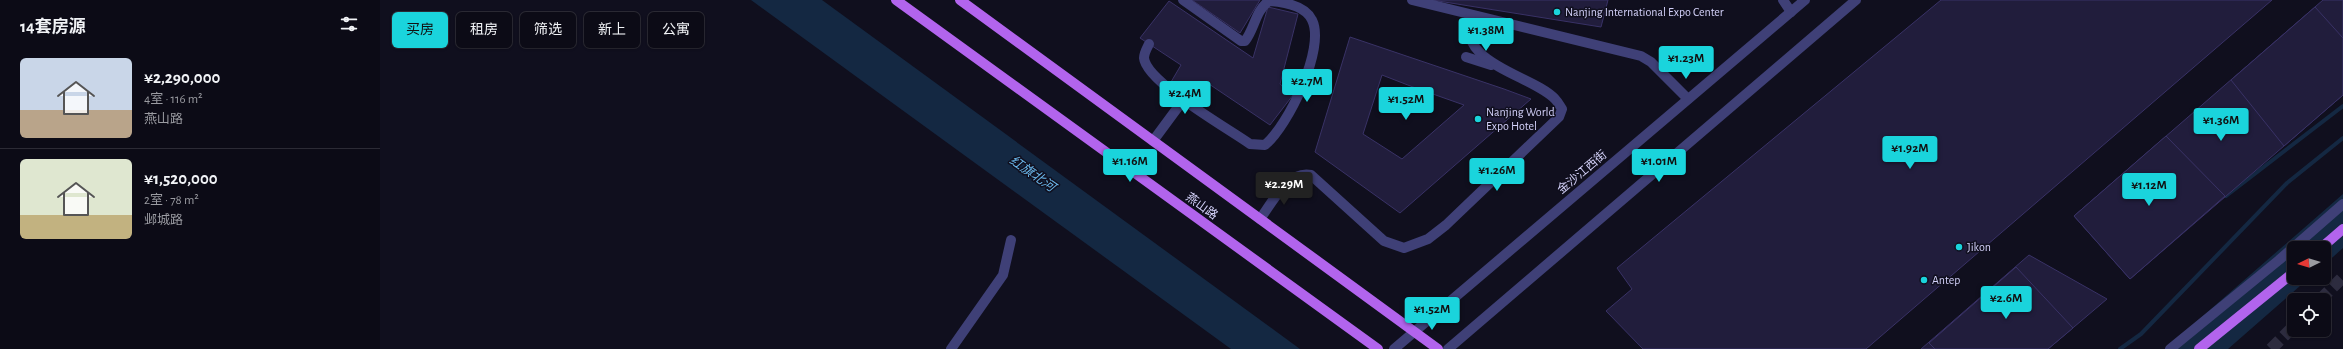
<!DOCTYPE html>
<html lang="zh">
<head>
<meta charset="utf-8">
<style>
  :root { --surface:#0c0b16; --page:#1a1923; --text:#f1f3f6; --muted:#9a9ba1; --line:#2c2b35; --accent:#1ad4dc }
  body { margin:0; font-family:"Alegreya Sans","Noto Sans SC",sans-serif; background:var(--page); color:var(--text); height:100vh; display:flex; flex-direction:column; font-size:15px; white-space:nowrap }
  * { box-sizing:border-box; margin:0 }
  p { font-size:13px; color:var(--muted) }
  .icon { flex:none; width:22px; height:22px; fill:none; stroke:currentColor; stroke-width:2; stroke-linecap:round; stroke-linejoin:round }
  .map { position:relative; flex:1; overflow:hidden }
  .panel { display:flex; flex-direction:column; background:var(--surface); width:380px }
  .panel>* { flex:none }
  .banner { position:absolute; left:12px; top:12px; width:380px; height:36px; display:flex; gap:8px }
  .needle { width:26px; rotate:265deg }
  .buttons { position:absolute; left:1907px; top:241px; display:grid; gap:8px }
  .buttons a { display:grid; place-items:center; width:44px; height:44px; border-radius:6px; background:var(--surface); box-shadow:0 1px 3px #0004,0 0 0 1px var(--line); font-size:20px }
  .price { position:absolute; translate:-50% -34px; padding:0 9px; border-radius:4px; background:var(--accent); color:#111; font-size:13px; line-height:26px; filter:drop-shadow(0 1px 2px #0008) }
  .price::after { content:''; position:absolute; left:50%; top:24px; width:12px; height:9px; margin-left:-6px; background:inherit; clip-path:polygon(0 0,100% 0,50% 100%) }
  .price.active { background:#222; color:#fff }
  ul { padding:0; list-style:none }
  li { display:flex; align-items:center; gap:12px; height:100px; padding:0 20px }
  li+li { border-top:1px solid var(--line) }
  li span { display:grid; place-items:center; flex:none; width:112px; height:80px; border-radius:6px; color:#555 }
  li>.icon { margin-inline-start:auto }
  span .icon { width:48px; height:48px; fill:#fffc; stroke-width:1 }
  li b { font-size:17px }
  h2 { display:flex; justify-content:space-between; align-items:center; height:48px; padding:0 20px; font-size:17px }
  .tag { padding:0 14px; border-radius:6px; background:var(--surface); box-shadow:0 1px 3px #0004,0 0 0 1px var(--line); font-size:14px; line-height:36px }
  .tag.active { background:var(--accent); color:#111 }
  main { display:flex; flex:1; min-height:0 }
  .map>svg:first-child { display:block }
  .water { fill:#142842 }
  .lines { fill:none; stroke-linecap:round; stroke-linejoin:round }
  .stream { stroke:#142842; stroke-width:4 }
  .building { fill:#211d3c; stroke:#393266; fill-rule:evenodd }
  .highway-tunnel { stroke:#2d2c3f; stroke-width:12; stroke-dasharray:12 6; stroke-linecap:butt }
  .minor { stroke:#3f4077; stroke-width:10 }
  .major { stroke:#b264ed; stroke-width:10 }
  .poi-dot { fill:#1ad4dc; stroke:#100f1e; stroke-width:1.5 }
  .labels { text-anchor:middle; stroke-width:3; stroke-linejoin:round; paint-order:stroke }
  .poi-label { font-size:12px; fill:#d3d1f9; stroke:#100f1e; text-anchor:start }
  .street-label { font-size:12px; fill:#d3d1f9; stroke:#100f1e }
  .water-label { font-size:13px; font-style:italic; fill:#6bb9ed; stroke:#100f1e }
</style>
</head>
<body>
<main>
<section class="panel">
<h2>14套房源<svg class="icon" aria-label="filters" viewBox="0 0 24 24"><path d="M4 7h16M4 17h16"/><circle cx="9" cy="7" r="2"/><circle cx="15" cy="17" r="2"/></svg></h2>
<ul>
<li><span style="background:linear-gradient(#c9d6e8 65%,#b9a48a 0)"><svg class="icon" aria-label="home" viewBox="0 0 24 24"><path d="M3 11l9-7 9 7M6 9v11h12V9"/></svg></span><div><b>¥2,290,000</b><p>4室 · 116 m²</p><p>燕山路</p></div></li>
<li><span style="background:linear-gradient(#dfe7d0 70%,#c2b280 0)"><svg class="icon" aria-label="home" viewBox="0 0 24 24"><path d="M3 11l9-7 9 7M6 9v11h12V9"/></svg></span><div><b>¥1,520,000</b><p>2室 · 78 m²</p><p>邺城路</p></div></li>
</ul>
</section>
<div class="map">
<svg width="1963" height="349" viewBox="0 0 1963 349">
  <rect width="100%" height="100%" fill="#100f1e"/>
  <g class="water">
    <polygon points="371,0 442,0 920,349 851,349"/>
    <polygon points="1963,194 1963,248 1944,265 1944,248 1914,248 1914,278 1929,278 1848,349 1785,349"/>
  </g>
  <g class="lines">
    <g class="stream">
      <polyline points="1846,196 1963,106"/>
      <polyline points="1740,349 1761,334 1907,183 1963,138"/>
    </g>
  </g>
  <g class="building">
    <polygon points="812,0 880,0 860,33"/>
    <polygon points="1052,0 1228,0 1221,27"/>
    <polygon points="1561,0 1892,0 1486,349 1263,349 1226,311 1252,289 1237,268"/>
    <polygon points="1943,0 1963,0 1963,95 1750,279 1694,216"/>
    <polygon points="789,1 873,58 888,7 918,14 900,84 913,95 890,125 829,84 817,100 791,82 801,65 760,38"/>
    <polygon points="1935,7 1963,38 1963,95 1904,146 1851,80"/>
    <path d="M970,37L1124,89L1151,99L1020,213L935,152ZM1002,75L1033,87L1084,105L1022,159L983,134Z"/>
    <polygon points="1786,136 1845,196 1750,279 1694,216"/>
    <polygon points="1649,255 1727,299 1668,349 1541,349"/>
    <polygon points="1636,267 1693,328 1668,349 1555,349 1549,343"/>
  </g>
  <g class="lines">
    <g class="highway-tunnel">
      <polyline points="1940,300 1963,277"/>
      <polyline points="1891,349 1914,326"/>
    </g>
    <g class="minor">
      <polyline points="1032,0 1261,56 1271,62 1308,99"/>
      <polyline points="1403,0 1411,12"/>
      <path d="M769,44C767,48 764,53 764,58C766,82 849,129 870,144L885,145C908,126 946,48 932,20C925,5 903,2 889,1C875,11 875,28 865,41H861L803,0"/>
      <polyline points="1086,57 1111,65"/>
      <polyline points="773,141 804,99"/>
      <path d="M880,219C892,203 908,170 931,175L1004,241L1024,248L1048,239L1066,225L1179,117L1182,109C1180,106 1178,102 1175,99C1153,75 1074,64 1091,15"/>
      <polyline points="571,349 623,275 631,240"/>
      <polyline points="1014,349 1425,0"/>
      <polyline points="1068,349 1476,0"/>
      <polyline points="1790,349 1899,260 1963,204"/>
    </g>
    <g class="major">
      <polyline points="516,0 998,349"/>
      <polyline points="580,0 1058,349"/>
      <polyline points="1941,248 1963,229"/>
      <polyline points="1819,349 1914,272"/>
    </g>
  </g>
  <g class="poi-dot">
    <circle cx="1177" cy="12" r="4"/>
    <circle cx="1098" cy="119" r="4"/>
    <circle cx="1579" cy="247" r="4"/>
    <circle cx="1544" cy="280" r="4"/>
  </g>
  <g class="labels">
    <g class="poi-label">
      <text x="1185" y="16">Nanjing International Expo Center</text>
      <text x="1106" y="116">Nanjing World<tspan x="1106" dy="14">Expo Hotel</tspan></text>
      <text x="1587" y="251">Jikon</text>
      <text x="1552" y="284">Antep</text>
    </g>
    <g class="street-label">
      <text transform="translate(1202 172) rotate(-40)" y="4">金沙江西街</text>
      <text transform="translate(822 206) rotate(36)" y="4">燕山路</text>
    </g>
    <g class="water-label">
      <text transform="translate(653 173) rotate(35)" y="5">红旗北河</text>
    </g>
  </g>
</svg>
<div class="buttons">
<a><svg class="needle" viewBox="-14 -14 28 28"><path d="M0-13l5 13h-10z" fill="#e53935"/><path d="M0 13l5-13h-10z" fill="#9a9ba1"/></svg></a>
<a><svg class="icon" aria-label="locate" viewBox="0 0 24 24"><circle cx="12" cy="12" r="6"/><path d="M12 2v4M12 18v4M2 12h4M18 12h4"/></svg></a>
</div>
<b class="price" style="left:1106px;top:52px">¥1.38M</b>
<b class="price" style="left:1306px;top:80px">¥1.23M</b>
<b class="price" style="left:927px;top:103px">¥2.7M</b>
<b class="price" style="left:805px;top:115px">¥2.4M</b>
<b class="price" style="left:1026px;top:121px">¥1.52M</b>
<b class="price" style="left:1841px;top:142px">¥1.36M</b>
<b class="price" style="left:1530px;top:170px">¥1.92M</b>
<b class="price" style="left:750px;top:183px">¥1.16M</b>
<b class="price" style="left:1279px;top:183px">¥1.01M</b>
<b class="price" style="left:1117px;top:192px">¥1.26M</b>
<b class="price active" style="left:904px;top:206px">¥2.29M</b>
<b class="price" style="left:1769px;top:207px">¥1.12M</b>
<b class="price" style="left:1626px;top:320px">¥2.6M</b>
<b class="price" style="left:1052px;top:331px">¥1.52M</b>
<div class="banner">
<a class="tag active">买房</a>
<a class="tag">租房</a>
<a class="tag">筛选</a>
<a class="tag">新上</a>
<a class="tag">公寓</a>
</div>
</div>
</main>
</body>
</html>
